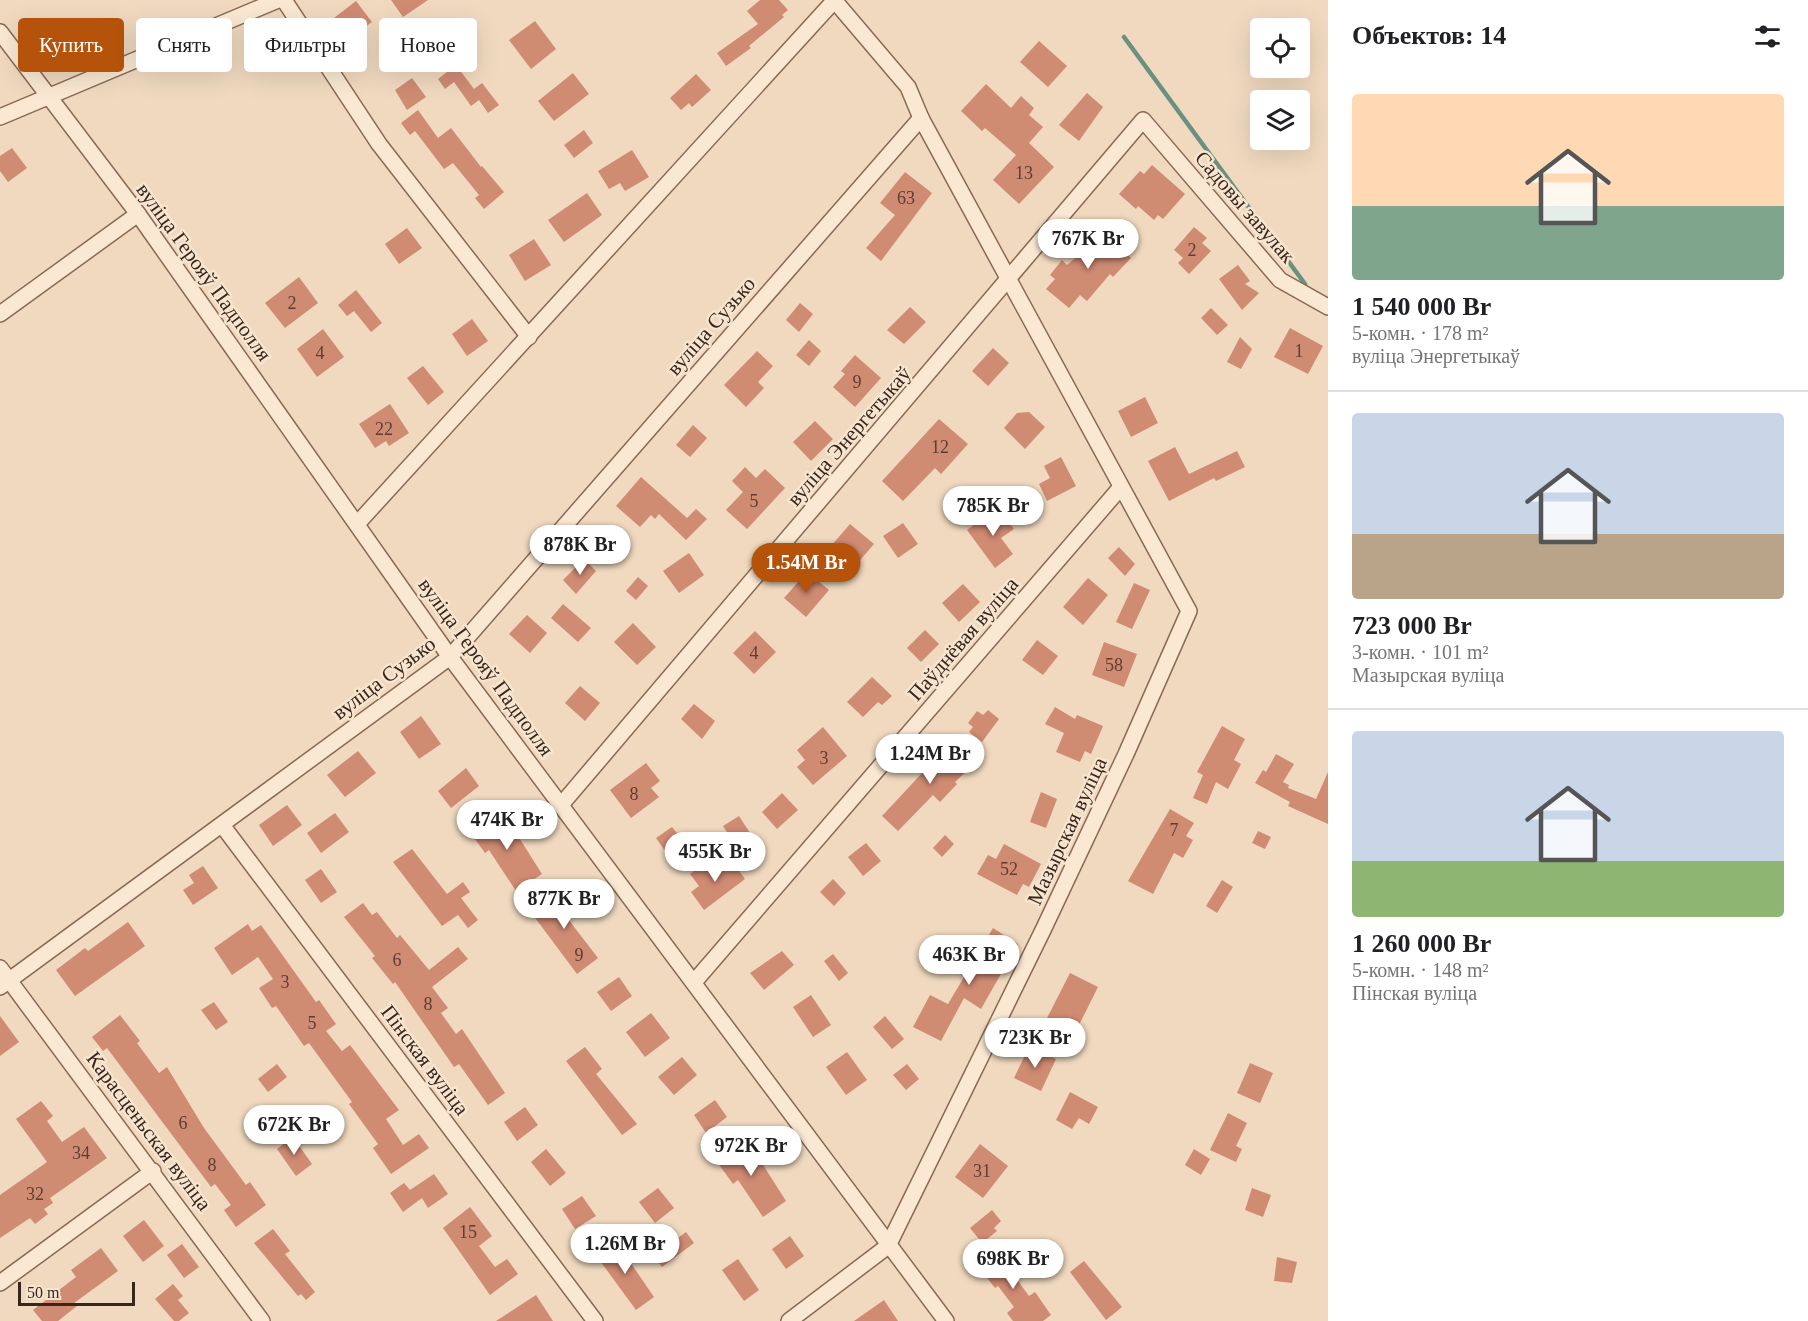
<!DOCTYPE html>
<html lang="ru">
<head>
<meta charset="utf-8">
<style>
  :root { --surface:#fff; --page:#f2f2f2; --text:#202124; --muted:#757577; --line:#e0e0e0; --accent:#b45309 }
  body { margin:0; font-family:Georgia,serif; background:var(--page); color:var(--text); height:100vh; display:flex; flex-direction:column; font-size:22px; white-space:nowrap }
  * { box-sizing:border-box; margin:0 }
  p { font-size:20px; color:var(--muted) }
  .icon { flex:none; width:33px; height:33px; fill:none; stroke:currentColor; stroke-width:2; stroke-linecap:round; stroke-linejoin:round }
  .map { position:relative; flex:1; overflow:hidden }
  .drawer { display:flex; flex-direction:column; background:var(--surface); width:480px }
  .drawer>* { flex:none }
  .guide { position:absolute; left:18px; top:18px; width:570px; height:54px; display:flex; gap:12px }
  .tools { position:absolute; left:1250px; top:18px; display:grid; gap:12px }
  .tools a { display:grid; place-items:center; width:60px; height:60px; border-radius:6px; background:var(--surface); box-shadow:0 6px 24px #0002; font-size:30px }
  .scale { position:absolute; left:18px; bottom:15px; width:117px; box-sizing:border-box; padding-left:6px; border:3px solid #38251c; border-top:0; font-size:16px; line-height:21px; white-space:nowrap; color:#38251c; -webkit-text-stroke:4px #f7e5cf; paint-order:stroke }
  .price { position:absolute; translate:-50% -51px; padding:0 14px; border-radius:21px; background:#fff; color:#222; font-size:20px; line-height:39px; filter:drop-shadow(0 2px 3px #0008) }
  .price::after { content:''; position:absolute; left:50%; top:36px; width:18px; height:14px; margin-left:-9px; background:inherit; clip-path:polygon(0 0,100% 0,50% 100%) }
  .price.active { background:var(--accent); color:#fff }
  ul { padding:0; list-style:none }
  li { display:grid; align-content:center; gap:12px; height:318px; padding:0 24px }
  li+li { border-top:2px solid var(--line) }
  li span { display:grid; place-items:center; height:186px; border-radius:6px; color:#555 }
  li>.icon { margin-inline-start:auto }
  span .icon { width:108px; height:108px; fill:#fffc; stroke-width:1 }
  li b { font-size:26px }
  h2 { display:flex; justify-content:space-between; align-items:center; height:72px; padding:0 24px; font-size:26px }
  .tag { padding:0 21px; border-radius:6px; background:var(--surface); box-shadow:0 6px 24px #0002; font-size:21px; line-height:54px }
  .tag.active { background:var(--accent); color:#fff }
  main { display:flex; flex:1; min-height:0 }
  .map>svg:first-child { display:block }
  .lines { fill:none; stroke-linecap:round; stroke-linejoin:round }
  .stream { stroke:#699080; stroke-width:4.5 }
  .building { fill:#d08b73 }
  .street-casing { stroke:#896956; stroke-width:18 }
  .street { stroke:#fae8d2; stroke-width:15 }
  .labels { text-anchor:middle; stroke-width:5; stroke-linejoin:round; paint-order:stroke }
  .number-label { font-size:18px; fill:#5e3e32 }
  .street-label { font-size:21px; fill:#38251c; stroke:#f7e5cf }
</style>
</head>
<body>
<main>
<div class="map">
<svg width="1328" height="1321" viewBox="0 0 1328 1321">
  <rect width="100%" height="100%" fill="#f0d9bf"/>
  <g class="lines">
    <polyline class="stream" points="1124,37 1305,284"/>
  </g>
  <g class="building">
    <polygon points="391,0 428,0 403,17"/>
    <polygon points="760,0 779,0 788,10 782,15 784,17 749,46 751,48 726,66 717,53 758,24 747,11"/>
    <polygon points="356,1 372,22 349,39 334,18"/>
    <polygon points="535,21 556,49 531,69 509,40"/>
    <polygon points="447,22 457,36 435,52 425,38"/>
    <polygon points="1039,41 1067,66 1048,87 1020,62"/>
    <polygon points="456,65 474,89 482,83 499,105 488,113 479,100 471,106 454,82 445,89 438,79"/>
    <polygon points="573,73 589,94 554,121 538,101"/>
    <polygon points="696,74 711,90 692,107 689,103 681,110 670,98"/>
    <polygon points="412,78 426,97 407,110 395,90"/>
    <polygon points="986,84 1011,108 1021,96 1034,108 1029,115 1043,127 1029,143 1054,167 1019,204 993,180 1016,155 985,128 982,131 961,111"/>
    <polygon points="1087,93 1103,107 1079,141 1059,125"/>
    <polygon points="418,110 438,138 451,128 481,167 482,166 504,192 484,209 475,198 479,195 453,163 444,169 415,131 410,135 401,123"/>
    <polygon points="584,130 593,143 574,158 564,145"/>
    <polygon points="12,148 27,168 8,182 0,171 0,156"/>
    <polygon points="632,150 649,177 625,191 620,183 609,189 598,171"/>
    <polygon points="1152,165 1185,194 1163,219 1158,215 1154,220 1138,206 1136,209 1119,194 1140,171 1144,174"/>
    <polygon points="905,172 932,193 881,261 866,248 895,215 880,203"/>
    <polygon points="587,193 602,215 564,242 548,220"/>
    <polygon points="1194,227 1207,238 1202,243 1211,251 1189,274 1178,263 1183,258 1174,250"/>
    <polygon points="407,228 422,248 399,264 385,244"/>
    <polygon points="1101,230 1131,258 1113,277 1110,274 1087,301 1080,295 1069,308 1046,289 1055,279 1050,275 1062,260 1067,265 1073,260"/>
    <polygon points="534,239 551,265 525,281 509,255"/>
    <polygon points="1238,265 1250,281 1245,284 1259,293 1242,310 1219,279"/>
    <polygon points="299,277 318,303 285,328 265,303"/>
    <polygon points="356,290 382,323 371,332 354,311 347,316 338,305"/>
    <polygon points="800,303 813,314 799,332 786,320"/>
    <polygon points="910,307 926,322 904,344 887,330"/>
    <polygon points="1211,308 1228,325 1217,335 1201,318"/>
    <polygon points="472,319 488,341 467,356 452,334"/>
    <polygon points="1290,328 1323,346 1308,374 1274,357"/>
    <polygon points="323,329 344,357 317,377 297,349"/>
    <polygon points="1240,337 1252,349 1241,369 1227,362"/>
    <polygon points="809,340 821,351 809,366 796,355"/>
    <polygon points="993,348 1009,363 988,386 972,371"/>
    <polygon points="757,351 773,366 758,382 764,388 746,407 724,385"/>
    <polygon points="855,355 881,378 855,407 833,387 845,374 841,371"/>
    <polygon points="423,366 444,392 428,405 407,378"/>
    <polygon points="1145,397 1158,423 1131,437 1118,411"/>
    <polygon points="390,404 409,433 389,446 386,441 375,448 359,424"/>
    <polygon points="1029,412 1045,427 1025,449 1004,428 1017,413"/>
    <polygon points="939,419 968,444 941,474 935,468 903,501 882,481"/>
    <polygon points="815,421 833,439 811,461 793,442"/>
    <polygon points="693,425 707,438 690,457 676,445"/>
    <polygon points="1175,447 1189,474 1237,451 1245,467 1216,481 1214,478 1169,501 1148,461"/>
    <polygon points="1061,457 1076,486 1047,501 1039,484 1050,478 1044,466"/>
    <polygon points="745,467 756,478 765,469 785,488 747,529 726,510 743,492 732,481"/>
    <polygon points="641,477 687,518 696,509 707,519 686,540 659,514 655,519 651,515 640,527 616,506"/>
    <polygon points="998,507 1014,529 1001,538 1013,554 995,568 967,530"/>
    <polygon points="903,523 918,544 898,558 883,536"/>
    <polygon points="850,524 874,544 849,573 825,553"/>
    <polygon points="1119,547 1135,564 1125,576 1108,558"/>
    <polygon points="689,553 704,575 679,593 663,571"/>
    <polygon points="584,559 596,571 576,594 563,580"/>
    <polygon points="807,572 829,590 806,617 784,598"/>
    <polygon points="638,577 648,586 636,600 626,591"/>
    <polygon points="1088,578 1108,595 1083,625 1063,607"/>
    <polygon points="1134,583 1150,590 1132,629 1116,622"/>
    <polygon points="963,584 980,602 959,622 942,603"/>
    <polygon points="563,604 591,628 578,642 551,618"/>
    <polygon points="527,615 547,633 530,653 509,634"/>
    <polygon points="633,623 656,647 637,665 614,642"/>
    <polygon points="925,630 939,644 921,662 907,648"/>
    <polygon points="755,631 776,652 754,674 733,653"/>
    <polygon points="1037,640 1058,656 1043,675 1022,660"/>
    <polygon points="1104,642 1137,654 1124,687 1092,675"/>
    <polygon points="872,677 892,696 882,705 878,702 863,717 847,702"/>
    <polygon points="580,686 600,703 585,721 565,703"/>
    <polygon points="694,704 715,721 702,739 681,719"/>
    <polygon points="1055,707 1075,719 1077,715 1103,726 1091,754 1085,751 1080,762 1056,752 1064,733 1045,724"/>
    <polygon points="988,710 999,719 982,742 969,732 973,727 968,723 977,711 983,715"/>
    <polygon points="421,716 441,744 419,759 400,732"/>
    <polygon points="1222,726 1245,739 1234,760 1241,764 1228,789 1216,782 1207,804 1193,798 1203,775 1197,772"/>
    <polygon points="823,727 847,756 813,785 797,767 805,760 797,750"/>
    <polygon points="952,741 973,765 955,782 957,784 940,802 933,795 898,831 882,816"/>
    <polygon points="358,751 376,773 345,797 327,775"/>
    <polygon points="1276,754 1294,764 1283,782 1289,785 1288,788 1316,799 1328,772 1328,824 1288,806 1290,802 1255,783 1263,770 1266,772"/>
    <polygon points="646,763 660,781 651,788 659,797 631,818 610,790"/>
    <polygon points="466,768 479,786 451,808 438,791"/>
    <polygon points="1041,792 1057,799 1046,828 1030,822"/>
    <polygon points="782,793 798,810 777,829 762,812"/>
    <polygon points="287,805 302,825 273,846 259,825"/>
    <polygon points="1170,809 1194,823 1186,836 1193,840 1183,858 1174,853 1153,894 1128,881"/>
    <polygon points="335,813 349,832 321,853 307,833"/>
    <polygon points="492,816 497,823 506,817 542,874 516,891 489,850 485,853 470,832"/>
    <polygon points="739,816 750,833 734,843 723,826"/>
    <polygon points="672,827 685,843 668,855 656,838"/>
    <polygon points="1258,831 1271,837 1265,849 1252,843"/>
    <polygon points="945,835 954,844 942,857 933,848"/>
    <polygon points="866,843 881,861 863,876 848,857"/>
    <polygon points="1004,844 1041,864 1029,887 1023,884 1017,895 977,874 988,855 996,859"/>
    <polygon points="412,849 447,894 463,882 470,892 461,898 478,920 468,928 458,915 442,926 393,862"/>
    <polygon points="708,861 716,873 732,861 745,879 704,910 691,892 699,886 690,874"/>
    <polygon points="203,866 218,888 193,905 183,890 194,883 189,875"/>
    <polygon points="321,869 337,892 321,903 305,880"/>
    <polygon points="833,879 846,893 834,906 820,892"/>
    <polygon points="1222,880 1233,887 1217,913 1206,906"/>
    <polygon points="562,889 578,911 568,919 598,958 577,974 530,911"/>
    <polygon points="363,903 372,915 377,912 397,938 400,935 429,970 458,947 468,959 432,987 448,1008 441,1013 456,1034 462,1029 505,1093 488,1105 459,1064 454,1067 395,982 393,984 372,958 375,956 344,917"/>
    <polygon points="128,922 145,946 75,996 56,970 85,948 88,951"/>
    <polygon points="248,924 252,931 261,925 316,1002 319,1000 336,1024 326,1031 342,1051 350,1045 399,1110 386,1119 403,1145 419,1134 429,1148 391,1174 373,1148 378,1144 349,1104 352,1102 309,1043 304,1046 276,1006 272,1008 259,988 273,979 258,957 232,975 214,948"/>
    <polygon points="993,928 1018,944 981,1009 964,998 941,1041 913,1027 930,995 948,1004"/>
    <polygon points="782,951 794,965 764,990 750,973"/>
    <polygon points="833,954 848,973 839,981 824,961"/>
    <polygon points="1070,973 1098,987 1072,1039 1044,1024"/>
    <polygon points="619,977 632,996 611,1011 597,992"/>
    <polygon points="811,995 831,1025 813,1037 793,1007"/>
    <polygon points="214,1002 228,1022 216,1030 201,1010"/>
    <polygon points="651,1013 670,1038 645,1057 626,1032"/>
    <polygon points="120,1015 140,1041 137,1043 159,1073 167,1067 204,1128 246,1185 250,1182 266,1205 236,1227 224,1210 231,1205 215,1184 211,1187 107,1048 103,1051 92,1037"/>
    <polygon points="0,1016 19,1042 0,1056"/>
    <polygon points="885,1016 904,1039 892,1049 873,1027"/>
    <polygon points="585,1047 602,1069 596,1074 637,1124 622,1135 566,1061"/>
    <polygon points="1029,1047 1056,1059 1041,1091 1014,1078"/>
    <polygon points="847,1052 867,1080 846,1095 826,1067"/>
    <polygon points="682,1057 697,1075 674,1095 658,1077"/>
    <polygon points="1250,1063 1273,1073 1260,1103 1237,1093"/>
    <polygon points="277,1064 287,1077 268,1092 258,1079"/>
    <polygon points="907,1064 919,1079 906,1090 893,1075"/>
    <polygon points="1070,1092 1098,1107 1089,1124 1079,1118 1072,1129 1056,1120"/>
    <polygon points="715,1100 727,1117 706,1133 694,1115"/>
    <polygon points="41,1101 53,1116 47,1121 62,1142 84,1127 107,1158 50,1198 53,1203 44,1209 48,1214 35,1224 30,1218 0,1238 0,1195 47,1162 16,1119"/>
    <polygon points="525,1107 538,1125 517,1141 504,1122"/>
    <polygon points="1228,1113 1247,1123 1236,1146 1242,1149 1236,1162 1210,1150"/>
    <polygon points="293,1137 312,1164 296,1176 277,1149"/>
    <polygon points="746,1138 786,1201 763,1217 738,1180 733,1184 715,1159"/>
    <polygon points="980,1144 1008,1166 983,1198 955,1177"/>
    <polygon points="546,1149 566,1173 550,1186 531,1162"/>
    <polygon points="1194,1149 1210,1159 1201,1175 1185,1165"/>
    <polygon points="434,1174 448,1194 428,1208 422,1198 403,1212 390,1193 404,1183 410,1190"/>
    <polygon points="658,1188 674,1208 655,1223 639,1202"/>
    <polygon points="1252,1188 1271,1195 1263,1217 1245,1210"/>
    <polygon points="582,1196 596,1216 575,1229 562,1209"/>
    <polygon points="470,1207 492,1236 479,1246 495,1267 507,1259 518,1274 490,1295 443,1228"/>
    <polygon points="992,1210 1001,1221 994,1228 997,1231 982,1243 970,1228"/>
    <polygon points="144,1220 164,1246 143,1262 123,1236"/>
    <polygon points="273,1229 290,1251 285,1254 315,1292 306,1300 301,1294 298,1296 254,1243"/>
    <polygon points="686,1232 694,1243 662,1267 654,1256"/>
    <polygon points="790,1236 804,1256 786,1269 772,1249"/>
    <polygon points="615,1240 654,1297 636,1310 595,1254"/>
    <polygon points="182,1244 199,1267 184,1278 167,1255"/>
    <polygon points="101,1248 118,1271 74,1303 77,1306 58,1321 42,1321 33,1310 76,1277 71,1270"/>
    <polygon points="1000,1249 1017,1271 1013,1274 1029,1296 1035,1292 1051,1315 1043,1321 1013,1321 1007,1313 1014,1307 998,1286 995,1288 978,1266"/>
    <polygon points="1277,1257 1297,1262 1292,1283 1274,1281"/>
    <polygon points="738,1259 759,1290 744,1301 722,1270"/>
    <polygon points="1084,1261 1122,1307 1106,1320 1070,1272"/>
    <polygon points="173,1284 183,1296 178,1300 189,1313 179,1321 174,1321 155,1299"/>
    <polygon points="536,1295 553,1321 496,1321"/>
    <polygon points="884,1300 898,1321 854,1321"/>
  </g>
  <g class="lines">
    <g class="street-casing">
      <g id="street">
        <polyline points="284,0 379,144 529,337"/>
        <polyline points="0,32 138,214 450,657 946,1321"/>
        <polyline points="0,117 278,0"/>
        <polyline points="0,314 138,214"/>
        <polyline points="357,524 834,1"/>
        <polyline points="561,805 1143,120 1280,280 1328,307"/>
        <polyline points="222,825 595,1321"/>
        <polyline points="0,968 262,1321"/>
        <polyline points="695,981 1121,487"/>
        <polyline points="0,987 450,657 921,118"/>
        <polyline points="0,1283 153,1171"/>
        <polyline points="789,1321 888,1246 1044,928 1126,754 1189,611 921,118 908,87 834,0"/>
      </g>
    </g>
    <use href="#street" class="street"/>
  </g>
  <g class="labels">
    <g class="number-label">
      <text x="1024" y="179">13</text>
      <text x="906" y="204">63</text>
      <text x="1192" y="256">2</text>
      <text x="292" y="309">2</text>
      <text x="1299" y="357">1</text>
      <text x="320" y="359">4</text>
      <text x="857" y="388">9</text>
      <text x="384" y="435">22</text>
      <text x="940" y="453">12</text>
      <text x="754" y="507">5</text>
      <text x="754" y="659">4</text>
      <text x="1114" y="671">58</text>
      <text x="824" y="764">3</text>
      <text x="634" y="800">8</text>
      <text x="1174" y="836">7</text>
      <text x="1009" y="875">52</text>
      <text x="579" y="961">9</text>
      <text x="397" y="966">6</text>
      <text x="285" y="988">3</text>
      <text x="428" y="1010">8</text>
      <text x="312" y="1029">5</text>
      <text x="183" y="1129">6</text>
      <text x="81" y="1159">34</text>
      <text x="212" y="1171">8</text>
      <text x="982" y="1177">31</text>
      <text x="35" y="1200">32</text>
      <text x="468" y="1238">15</text>
    </g>
    <g class="street-label">
      <text transform="translate(1245 207) rotate(49)" y="7">Садовы завулак</text>
      <text transform="translate(204 272) rotate(54)" y="7">вуліца Герояў Падполля</text>
      <text transform="translate(711 326) rotate(-49)" y="7">вуліца Сузько</text>
      <text transform="translate(849 436) rotate(-49)" y="7">вуліца Энергетыкаў</text>
      <text transform="translate(963 639) rotate(-49)" y="7">Паўднёвая вуліца</text>
      <text transform="translate(486 667) rotate(54)" y="7">вуліца Герояў Падполля</text>
      <text transform="translate(384 678) rotate(-37)" y="7">вуліца Сузько</text>
      <text transform="translate(1067 831) rotate(-65)" y="7">Мазырская вуліца</text>
      <text transform="translate(425 1060) rotate(53)" y="7">Пінская вуліца</text>
      <text transform="translate(149 1131) rotate(53)" y="7">Карасценьская вуліца</text>
    </g>
  </g>
</svg>
<div class="tools">
<a><svg class="icon" aria-label="locate" viewBox="0 0 24 24"><circle cx="12" cy="12" r="6"/><path d="M12 2v4M12 18v4M2 12h4M18 12h4"/></svg></a>
<a><svg class="icon" aria-label="layers" viewBox="0 0 24 24"><path d="M12 4l9 5-9 5-9-5zM3 14l9 5 9-5"/></svg></a>
</div>
<div class="scale">50 m</div>
<b class="price" style="left:1088px;top:270px">767K Br</b>
<b class="price" style="left:993px;top:537px">785K Br</b>
<b class="price" style="left:580px;top:576px">878K Br</b>
<b class="price active" style="left:806px;top:594px">1.54M Br</b>
<b class="price" style="left:930px;top:785px">1.24M Br</b>
<b class="price" style="left:507px;top:851px">474K Br</b>
<b class="price" style="left:715px;top:883px">455K Br</b>
<b class="price" style="left:564px;top:930px">877K Br</b>
<b class="price" style="left:969px;top:986px">463K Br</b>
<b class="price" style="left:1035px;top:1069px">723K Br</b>
<b class="price" style="left:294px;top:1156px">672K Br</b>
<b class="price" style="left:751px;top:1177px">972K Br</b>
<b class="price" style="left:625px;top:1275px">1.26M Br</b>
<b class="price" style="left:1013px;top:1290px">698K Br</b>
<div class="guide">
<a class="tag active">Купить</a>
<a class="tag">Снять</a>
<a class="tag">Фильтры</a>
<a class="tag">Новое</a>
</div>
</div>
<section class="drawer">
<h2>Объектов: 14<svg class="icon" aria-label="filters" viewBox="0 0 24 24"><path d="M4 7h16M4 17h16"/><circle cx="9" cy="7" r="2"/><circle cx="15" cy="17" r="2"/></svg></h2>
<ul>
<li><span style="background:linear-gradient(#ffd9b3 60%,#7fa58c 0)"><svg class="icon" aria-label="home" viewBox="0 0 24 24"><path d="M3 11l9-7 9 7M6 9v11h12V9"/></svg></span><div><b>1 540 000 Br</b><p>5-комн. · 178 m²</p><p>вуліца Энергетыкаў</p></div></li>
<li><span style="background:linear-gradient(#c9d6e8 65%,#b9a48a 0)"><svg class="icon" aria-label="home" viewBox="0 0 24 24"><path d="M3 11l9-7 9 7M6 9v11h12V9"/></svg></span><div><b>723 000 Br</b><p>3-комн. · 101 m²</p><p>Мазырская вуліца</p></div></li>
<li><span style="background:linear-gradient(#c9d6e8 70%,#8fb573 0)"><svg class="icon" aria-label="home" viewBox="0 0 24 24"><path d="M3 11l9-7 9 7M6 9v11h12V9"/></svg></span><div><b>1 260 000 Br</b><p>5-комн. · 148 m²</p><p>Пінская вуліца</p></div></li>
</ul>
</section>
</main>
</body>
</html>
